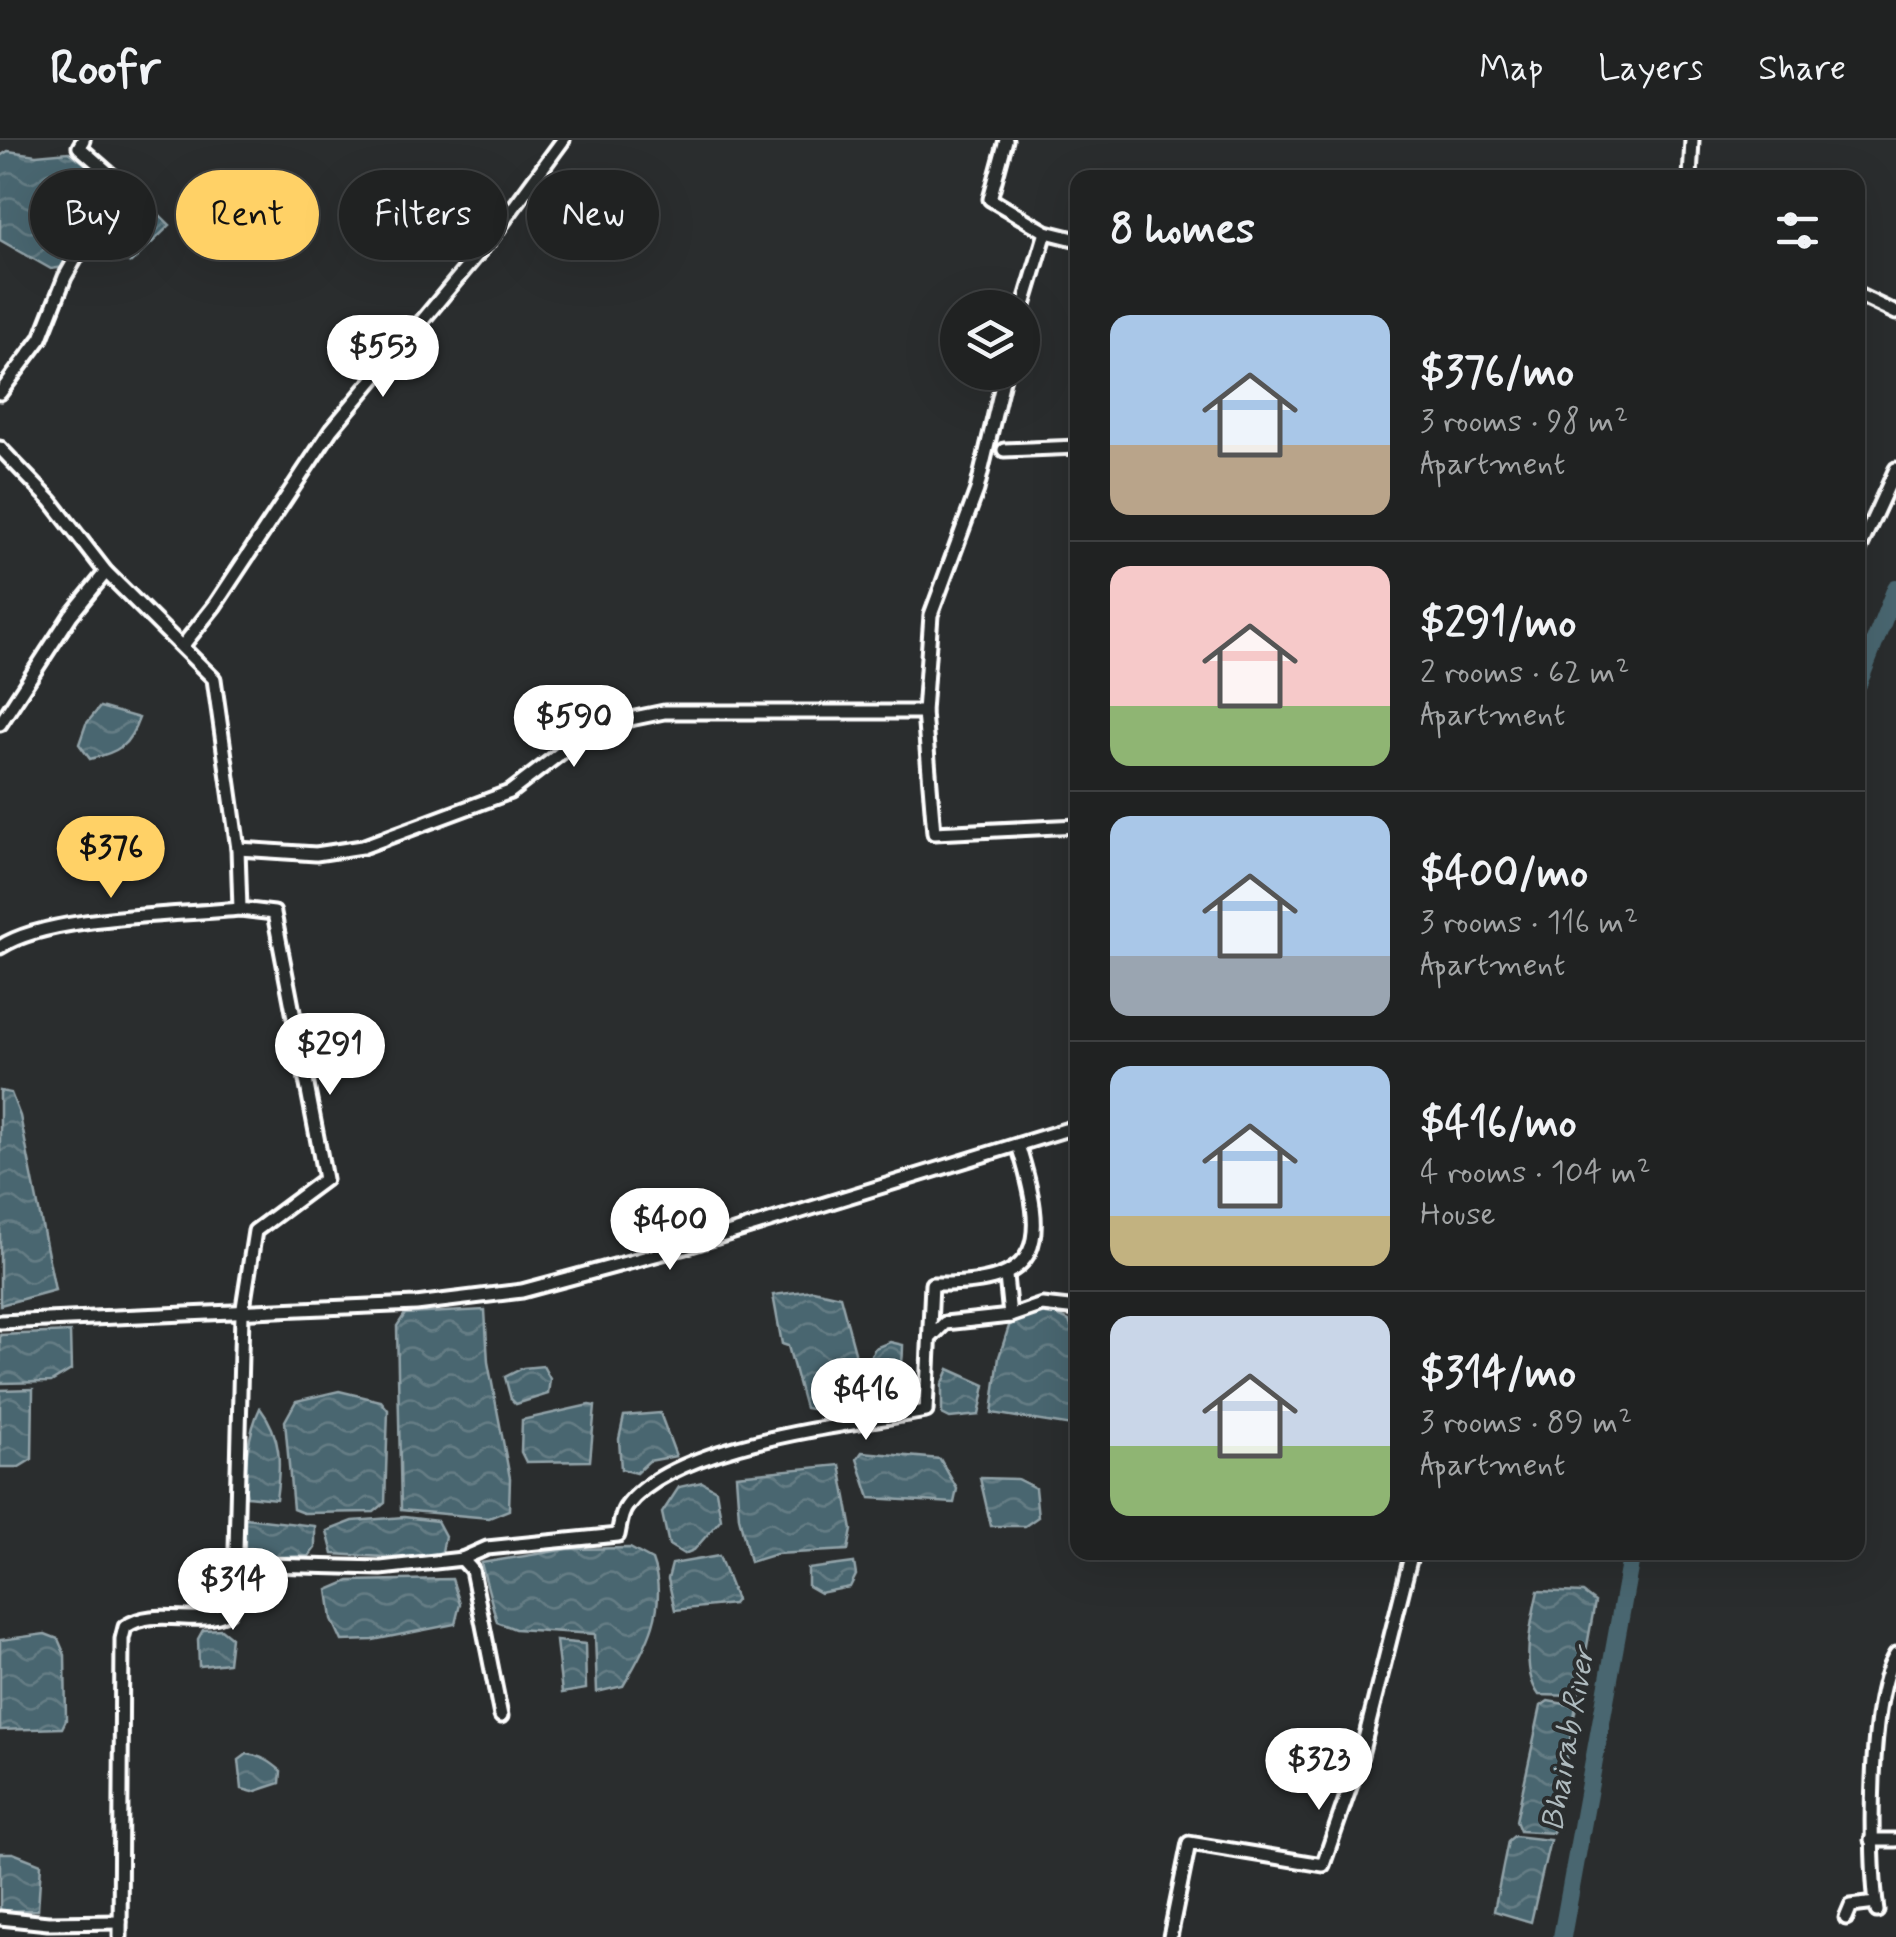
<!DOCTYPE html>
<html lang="en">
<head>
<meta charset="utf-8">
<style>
  :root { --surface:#202222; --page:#2d2f2f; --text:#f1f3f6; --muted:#a2a4a5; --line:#3d3f40; --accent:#ffd166 }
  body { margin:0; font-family:Mynerve,sans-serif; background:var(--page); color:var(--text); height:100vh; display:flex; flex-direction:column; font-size:38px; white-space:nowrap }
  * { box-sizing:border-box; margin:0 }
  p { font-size:32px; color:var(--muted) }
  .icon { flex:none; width:55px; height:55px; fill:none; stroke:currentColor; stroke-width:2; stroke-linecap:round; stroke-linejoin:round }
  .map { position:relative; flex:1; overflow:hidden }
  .side { position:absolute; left:1070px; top:30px; width:795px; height:1390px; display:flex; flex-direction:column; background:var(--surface); border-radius:20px; box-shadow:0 10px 40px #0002,0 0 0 2px var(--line) }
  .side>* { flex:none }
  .top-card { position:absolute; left:30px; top:30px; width:890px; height:90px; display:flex; gap:20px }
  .fabs { position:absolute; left:940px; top:150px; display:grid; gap:20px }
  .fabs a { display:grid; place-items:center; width:100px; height:100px; border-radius:50%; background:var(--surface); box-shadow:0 10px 40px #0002,0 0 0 2px var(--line); font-size:50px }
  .price { position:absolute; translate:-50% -85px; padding:0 22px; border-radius:35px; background:#fff; color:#222; font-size:32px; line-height:65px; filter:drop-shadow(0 2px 5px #0008) }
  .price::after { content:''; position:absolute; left:50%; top:60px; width:30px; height:22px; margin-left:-15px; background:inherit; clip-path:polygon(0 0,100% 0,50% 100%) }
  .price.on { background:var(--accent); color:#111 }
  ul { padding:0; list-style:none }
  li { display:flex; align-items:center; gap:30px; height:250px; padding:0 40px }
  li+li { border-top:2px solid var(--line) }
  li span { display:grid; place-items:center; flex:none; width:280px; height:200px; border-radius:20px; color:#555 }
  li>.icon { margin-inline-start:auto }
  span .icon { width:120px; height:120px; fill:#fffc; stroke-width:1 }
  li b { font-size:42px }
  h2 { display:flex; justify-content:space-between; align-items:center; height:120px; padding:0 40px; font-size:42px }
  .tag { padding:0 35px; border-radius:45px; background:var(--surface); box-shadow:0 10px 40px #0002,0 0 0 2px var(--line); font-size:35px; line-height:90px }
  .tag.on { background:var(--accent); color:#111 }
  header { display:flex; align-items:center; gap:60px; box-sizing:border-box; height:140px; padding:0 50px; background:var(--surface); border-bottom:2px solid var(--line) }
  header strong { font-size:48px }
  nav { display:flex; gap:55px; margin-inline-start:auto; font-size:35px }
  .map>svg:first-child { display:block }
  .water { fill:url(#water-waves); stroke:#92a3a9; stroke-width:2.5 }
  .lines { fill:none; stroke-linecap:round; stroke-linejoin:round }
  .river { stroke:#4a666f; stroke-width:18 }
  .minor-casing { stroke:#fff; stroke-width:19 }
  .minor { stroke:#2a2d2e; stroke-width:11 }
  .labels { text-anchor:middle; stroke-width:8; stroke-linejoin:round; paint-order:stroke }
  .water-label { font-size:32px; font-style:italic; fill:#aebabe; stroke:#2a2d2e }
</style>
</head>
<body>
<header>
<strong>Roofr</strong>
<nav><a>Map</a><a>Layers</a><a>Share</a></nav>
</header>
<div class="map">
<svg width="1896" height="1797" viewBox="0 0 1896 1797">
  <defs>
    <pattern id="water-waves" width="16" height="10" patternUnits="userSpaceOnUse" patternTransform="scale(2.5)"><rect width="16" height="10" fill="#4a666f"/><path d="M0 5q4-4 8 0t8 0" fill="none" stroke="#657d85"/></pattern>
  </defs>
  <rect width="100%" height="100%" fill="#2a2d2e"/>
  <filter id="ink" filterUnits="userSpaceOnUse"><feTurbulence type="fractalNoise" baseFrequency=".01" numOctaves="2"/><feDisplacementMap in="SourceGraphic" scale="20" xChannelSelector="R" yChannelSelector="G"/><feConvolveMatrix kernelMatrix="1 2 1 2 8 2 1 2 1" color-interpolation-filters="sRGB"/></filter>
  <g filter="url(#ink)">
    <g class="water">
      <polygon points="8,11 36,15 69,12 106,39 108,48 64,127 51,129 0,100 0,16"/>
      <path d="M136,52L170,85L131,123L110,115L101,103C108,81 113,62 136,52Z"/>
      <path d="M100,567L139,578C129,606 119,612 90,619L79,604L86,584Z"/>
      <polygon points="0,951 11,953 20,976 55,1150 0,1165"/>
      <polygon points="813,1150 840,1156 855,1212 855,1238 829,1259 823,1271 805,1268 788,1206 782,1204 773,1155"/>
      <polygon points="1041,1168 1069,1181 1077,1203 1077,1284 1072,1286 992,1273 999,1217 1011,1180"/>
      <polygon points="485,1170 488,1222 510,1338 509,1370 489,1378 401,1370 397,1186 405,1174"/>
      <polygon points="70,1192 71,1230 51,1242 0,1243 0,1195"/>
      <path d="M890,1202L903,1205C903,1231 899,1252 873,1262L864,1253L863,1231L875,1208Z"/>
      <polygon points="543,1226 550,1239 548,1254 516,1264 511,1259 505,1237 523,1228"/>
      <polygon points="949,1229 985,1245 979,1275 950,1278 942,1274 942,1245"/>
      <polygon points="33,1249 32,1319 19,1327 0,1327 0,1250"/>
      <polygon points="339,1251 381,1261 388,1270 385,1363 374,1372 303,1373 293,1369 285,1281 296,1261"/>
      <polygon points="589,1265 595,1266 590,1321 526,1322 521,1312 522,1280"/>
      <path d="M260,1268C282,1297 281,1324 276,1359L247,1356C241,1335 250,1288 260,1268Z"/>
      <polygon points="660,1273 676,1316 649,1321 636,1333 621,1329 619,1299 624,1276"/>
      <polygon points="862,1312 940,1319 957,1349 954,1363 870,1358 857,1319"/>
      <polygon points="840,1325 852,1390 848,1410 776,1414 750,1422 739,1377 736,1335"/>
      <polygon points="980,1338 1017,1339 1035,1348 1038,1377 1025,1386 991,1386"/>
      <polygon points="702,1342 716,1350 721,1379 694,1410 684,1414 669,1405 662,1373 679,1347"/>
      <polygon points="404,1377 437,1381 445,1396 442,1412 418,1419 333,1414 327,1391 353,1381"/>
      <polygon points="245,1378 315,1386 315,1408 309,1416 253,1418 245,1409"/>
      <path d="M630,1408L652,1420C669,1466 647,1506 623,1546L597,1552L595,1494L515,1489L497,1482L481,1423L568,1409Z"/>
      <polygon points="719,1416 736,1460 733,1464 675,1470 668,1439 672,1424"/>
      <polygon points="854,1423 856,1435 850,1447 820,1453 808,1446 808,1429"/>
      <polygon points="452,1439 460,1464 455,1484 373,1500 342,1501 332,1479 328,1450 349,1441"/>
      <path d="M1538,1451L1583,1453L1595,1462L1578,1556L1539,1555C1520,1530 1531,1481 1538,1451Z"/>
      <polygon points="221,1489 231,1497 228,1523 199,1526 198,1499 203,1490"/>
      <polygon points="45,1494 58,1499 65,1515 66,1580 62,1588 0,1590 0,1500"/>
      <polygon points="556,1501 585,1504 586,1549 562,1553"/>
      <polygon points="1548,1561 1576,1566 1553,1693 1520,1691 1516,1681 1541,1566"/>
      <path d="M247,1614C261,1616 270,1621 281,1631L280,1643L253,1652L242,1649L239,1620Z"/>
      <polygon points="1514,1696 1550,1700 1531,1782 1494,1771 1508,1701"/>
      <polygon points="0,1713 13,1713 41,1724 38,1770 0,1771"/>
    </g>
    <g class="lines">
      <g class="river">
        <polyline points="1858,544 1896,448"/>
        <polyline points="1562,1797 1632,1412"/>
      </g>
      <g class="minor-casing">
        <g id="minor">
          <polyline points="1006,0 990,59 1046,92 1078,100"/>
          <polyline points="1690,38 1692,0"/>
          <polyline points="1858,155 1896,173"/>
          <polyline points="1022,172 1046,92"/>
          <polyline points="1005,232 977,350 931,475 924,572 934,693 1078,686"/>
          <polyline points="0,253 41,198 65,137 119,42 79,7 83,0"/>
          <polyline points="0,308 51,361 106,432 214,539 238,709 240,769 274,773 325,1039 255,1091 242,1174 236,1409 244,1435"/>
          <polyline points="1004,310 1078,307"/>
          <polyline points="1858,412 1896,329"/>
          <polyline points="184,504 215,465 331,290 492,97 563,0"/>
          <polyline points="0,584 71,475 106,432"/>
          <polyline points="238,709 316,714 362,707 510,652 596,586 664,572 924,572"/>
          <path d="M0,807C49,775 178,775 240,769"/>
          <polyline points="1006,1136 1010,1176"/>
          <polyline points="0,1182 416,1164 522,1151 685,1107 1078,986"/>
          <polyline points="931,1197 945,1183 1010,1176 1042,1165 1078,1169"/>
          <path d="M462,1419L487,1408L618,1395C620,1386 621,1373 627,1366C675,1302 850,1285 926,1271L932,1144C1046,1146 1048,1102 1018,1005"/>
          <polyline points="1871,1700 1896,1700"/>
          <path d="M1877,1771C1869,1718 1868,1556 1896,1514"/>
          <polyline points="0,1778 48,1783 120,1782"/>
          <polyline points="1846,1778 1851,1766 1876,1763"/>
          <path d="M120,1797L122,1499L125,1487C155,1466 197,1488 229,1472L244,1435L266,1425L381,1428L462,1419L472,1430L501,1576"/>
          <polyline points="1170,1797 1189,1703 1323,1725 1361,1615 1412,1412"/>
        </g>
      </g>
      <use href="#minor" class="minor"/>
    </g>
  </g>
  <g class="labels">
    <g class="water-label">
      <text transform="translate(1567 1599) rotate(-80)" y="11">Bhairab River</text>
    </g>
  </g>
</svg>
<div class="fabs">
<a><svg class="icon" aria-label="layers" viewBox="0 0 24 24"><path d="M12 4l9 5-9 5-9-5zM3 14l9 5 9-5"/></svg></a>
</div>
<b class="price" style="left:383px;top:260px">$553</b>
<b class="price" style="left:574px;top:630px">$590</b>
<b class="price on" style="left:111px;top:761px">$376</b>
<b class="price" style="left:330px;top:958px">$291</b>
<b class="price" style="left:670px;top:1133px">$400</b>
<b class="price" style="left:866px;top:1303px">$416</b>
<b class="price" style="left:233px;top:1493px">$314</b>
<b class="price" style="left:1319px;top:1673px">$323</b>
<div class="top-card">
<a class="tag">Buy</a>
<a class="tag on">Rent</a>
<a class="tag">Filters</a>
<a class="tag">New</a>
</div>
<section class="side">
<h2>8 homes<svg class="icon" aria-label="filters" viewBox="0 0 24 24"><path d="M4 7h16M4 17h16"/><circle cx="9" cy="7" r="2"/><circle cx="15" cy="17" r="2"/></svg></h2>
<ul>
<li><span style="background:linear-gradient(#a9c7e8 65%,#b9a48a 0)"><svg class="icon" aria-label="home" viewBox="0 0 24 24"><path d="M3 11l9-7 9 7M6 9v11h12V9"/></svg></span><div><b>$376/mo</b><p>3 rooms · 98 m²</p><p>Apartment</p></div></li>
<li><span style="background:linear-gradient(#f6c9c9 70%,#8fb573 0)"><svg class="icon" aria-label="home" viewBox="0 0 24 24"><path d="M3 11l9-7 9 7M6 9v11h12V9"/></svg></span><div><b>$291/mo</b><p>2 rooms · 62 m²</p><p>Apartment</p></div></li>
<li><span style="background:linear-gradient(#a9c7e8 70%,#9aa5b1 0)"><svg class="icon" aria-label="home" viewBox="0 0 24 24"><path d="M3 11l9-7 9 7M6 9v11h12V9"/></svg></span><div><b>$400/mo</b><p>3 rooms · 116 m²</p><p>Apartment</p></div></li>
<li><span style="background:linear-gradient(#a9c7e8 75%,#c2b280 0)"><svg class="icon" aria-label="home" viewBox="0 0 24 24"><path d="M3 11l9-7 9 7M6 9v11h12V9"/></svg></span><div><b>$416/mo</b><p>4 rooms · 104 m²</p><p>House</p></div></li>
<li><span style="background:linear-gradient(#c9d6e8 65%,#8fb573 0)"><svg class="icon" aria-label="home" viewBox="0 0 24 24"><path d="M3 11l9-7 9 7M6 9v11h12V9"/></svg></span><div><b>$314/mo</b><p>3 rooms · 89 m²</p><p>Apartment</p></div></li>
</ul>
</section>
</div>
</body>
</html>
